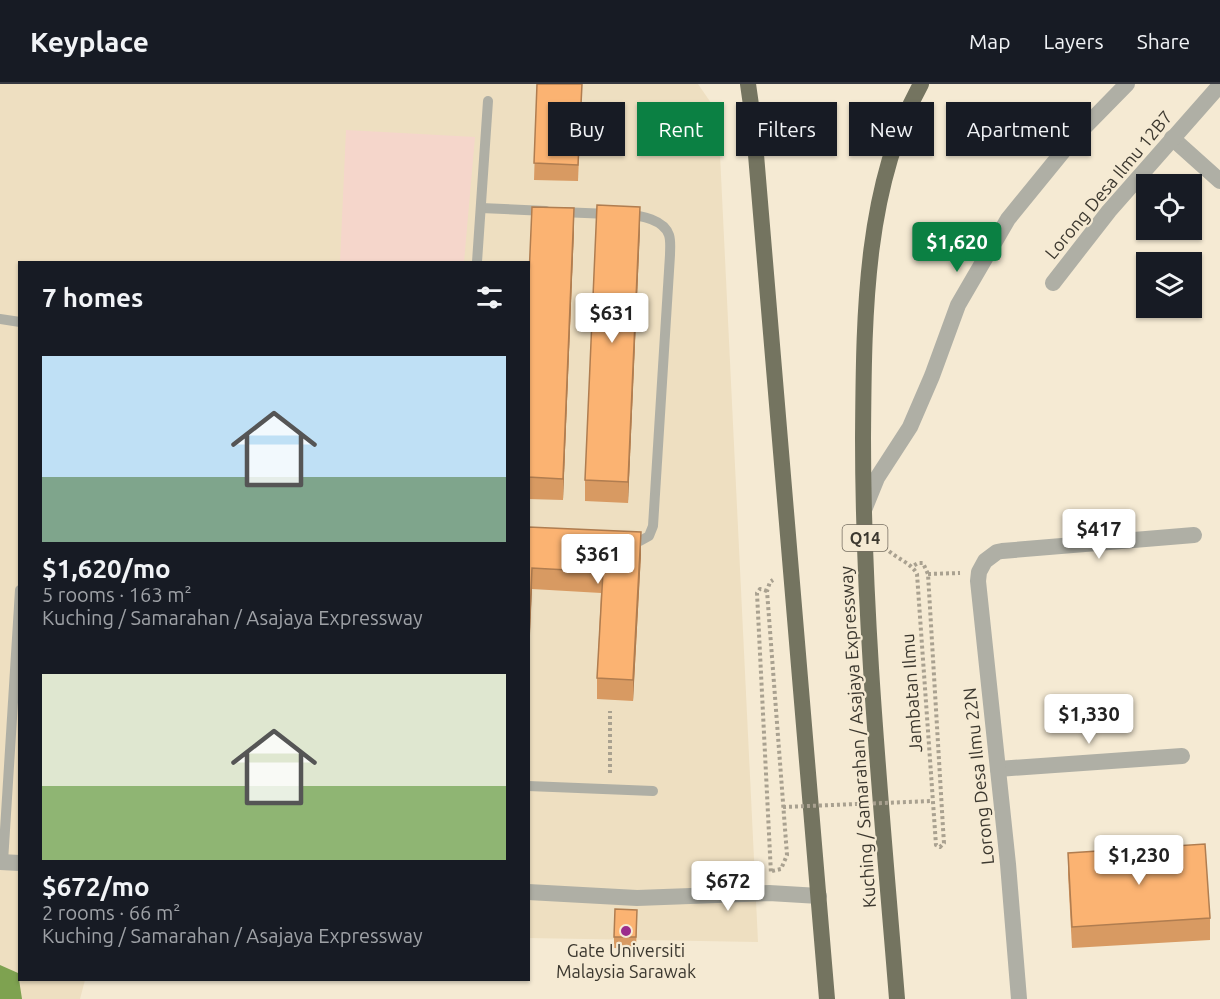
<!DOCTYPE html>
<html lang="en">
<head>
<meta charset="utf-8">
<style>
  :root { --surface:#171b24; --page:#20242c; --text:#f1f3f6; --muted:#9ea1a6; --line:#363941; --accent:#0b8043 }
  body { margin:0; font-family:Ubuntu,sans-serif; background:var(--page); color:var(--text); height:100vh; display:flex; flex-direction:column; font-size:22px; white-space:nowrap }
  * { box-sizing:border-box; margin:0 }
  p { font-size:20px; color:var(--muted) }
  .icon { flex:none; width:33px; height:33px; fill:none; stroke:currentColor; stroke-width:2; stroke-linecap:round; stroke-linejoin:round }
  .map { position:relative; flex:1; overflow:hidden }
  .drawer { position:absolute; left:18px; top:177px; width:512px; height:720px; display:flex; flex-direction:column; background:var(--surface); border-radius:0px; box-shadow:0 2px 4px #0004 }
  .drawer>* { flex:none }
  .hud { position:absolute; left:548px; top:18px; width:570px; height:54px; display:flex; gap:12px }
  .fabs { position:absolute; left:1136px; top:90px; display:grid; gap:12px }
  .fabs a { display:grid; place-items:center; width:66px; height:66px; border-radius:0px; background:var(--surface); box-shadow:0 2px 4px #0004; font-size:30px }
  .price { position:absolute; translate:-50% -51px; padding:0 14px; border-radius:6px; background:#fff; color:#222; font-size:20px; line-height:39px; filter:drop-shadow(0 2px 3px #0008) }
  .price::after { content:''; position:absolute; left:50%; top:36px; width:18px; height:14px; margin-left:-9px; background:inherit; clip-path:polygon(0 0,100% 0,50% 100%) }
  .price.current { background:var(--accent); color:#fff }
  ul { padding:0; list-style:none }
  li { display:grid; align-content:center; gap:12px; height:318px; padding:0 24px }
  li span { display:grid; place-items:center; height:186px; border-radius:0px; color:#555 }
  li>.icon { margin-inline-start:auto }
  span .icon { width:108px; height:108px; fill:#fffc; stroke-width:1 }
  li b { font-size:26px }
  h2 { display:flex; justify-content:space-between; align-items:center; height:72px; padding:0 24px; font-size:26px }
  .chip { padding:0 21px; border-radius:0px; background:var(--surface); box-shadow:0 2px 4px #0004; font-size:21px; line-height:54px }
  .chip.current { background:var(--accent); color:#fff }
  header { display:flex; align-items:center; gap:36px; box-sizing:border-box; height:84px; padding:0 30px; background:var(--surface); border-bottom:2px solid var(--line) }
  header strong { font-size:28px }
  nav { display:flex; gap:33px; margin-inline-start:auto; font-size:21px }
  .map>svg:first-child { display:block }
  .built { fill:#eedfc1 }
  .green { fill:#f5d6cb }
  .water { fill:#7ea250 }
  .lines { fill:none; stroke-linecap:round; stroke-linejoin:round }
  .path { stroke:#a9a190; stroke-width:4; stroke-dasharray:3 3; stroke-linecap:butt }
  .service { stroke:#afafa5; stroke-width:10 }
  .minor { stroke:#afafa5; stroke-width:16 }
  .trunk { stroke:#747460; stroke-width:16 }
  .path-bridge { stroke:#a9a190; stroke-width:4; stroke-dasharray:3 3; stroke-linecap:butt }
  .wall { fill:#d89a62 }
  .shaded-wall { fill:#b07d50 }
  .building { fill:#fbb372; stroke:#b07d50; stroke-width:1.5 }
  .poi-dot { fill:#9b2d8c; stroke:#f5ead3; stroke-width:2 }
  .labels { text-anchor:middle; stroke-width:4.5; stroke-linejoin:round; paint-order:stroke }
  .shield { fill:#f5ead3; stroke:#746d60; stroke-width:1.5 }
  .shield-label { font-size:16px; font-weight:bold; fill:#3c382f }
  .street-label { font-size:18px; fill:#3c382f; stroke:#f5ead3 }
  .poi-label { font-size:18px; fill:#3c382f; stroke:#f5ead3 }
</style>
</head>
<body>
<header>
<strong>Keyplace</strong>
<nav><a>Map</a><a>Layers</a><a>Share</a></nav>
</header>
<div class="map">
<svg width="1220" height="915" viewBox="0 0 1220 915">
  <rect width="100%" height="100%" fill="#f5ead3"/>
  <polygon class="built" points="0,0 698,0 718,29 758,858 528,854 528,178 20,178 20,896 85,896 80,915 0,915"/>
  <polygon class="green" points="346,46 475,53 464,178 340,178"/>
  <polygon class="water" points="0,881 18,889 22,915 0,915"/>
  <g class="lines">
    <g class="path">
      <path d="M885,463C895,475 910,477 917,490L936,761L940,763L944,759L943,744L928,490L923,479H918L913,482"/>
      <polyline points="928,490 960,489"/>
      <polyline points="767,507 760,505 757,509 771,790"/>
      <polyline points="610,689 610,627"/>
      <polyline points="772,787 781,785 787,771 767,507 770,498 773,496"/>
    </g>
    <g class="service">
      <polyline points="481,124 546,127"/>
      <polyline points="561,128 609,130"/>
      <path d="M627,131C641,131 664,136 669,151C671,157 670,165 670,171L653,442L649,452L640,457H627"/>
      <polyline points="477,178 488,17"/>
      <polyline points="0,235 20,238"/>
      <polyline points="528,702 653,707"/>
      <polyline points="3,778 20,506"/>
    </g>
    <g class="minor">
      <polyline points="1172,54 1220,97"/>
      <polyline points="1053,199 1109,127 1220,1"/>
      <polyline points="864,426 877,394 910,343 932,292 958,221 1008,135 1074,54 1127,0"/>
      <polyline points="998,685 1182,672"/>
      <polyline points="0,778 20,779"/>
      <polyline points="528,808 637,814 769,809 819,812"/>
      <polyline points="1019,915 1008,780 978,497 979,488 985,477 997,468 1002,467 1194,451"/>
    </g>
    <g class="trunk">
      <polyline points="748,0 753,35 827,915"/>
      <path d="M897,915C882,728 863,541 863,354C864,238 863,104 921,0"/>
    </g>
    <polyline class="path-bridge" points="783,723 932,717"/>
  </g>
  <g class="wall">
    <polygon points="537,0 582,0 578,97 534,96"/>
    <polygon points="640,145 628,419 585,417 585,396"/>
    <polygon points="574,146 563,416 528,415 528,215"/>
    <polygon points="528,443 641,470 633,617 597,615 597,594 601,509 532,505"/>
    <polygon points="1068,769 1210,834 1210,856 1072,864 1068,790"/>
    <polygon points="637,837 636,865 614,864 614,853"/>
  </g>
  <g class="shaded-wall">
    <polygon points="640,123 640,145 628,419 628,398"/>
    <polygon points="574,124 574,146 563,416 563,395"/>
    <polygon points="641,448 641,470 633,617 633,596"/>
    <polygon points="532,484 532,505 528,597 528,575"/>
  </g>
  <g class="building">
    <polygon points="537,0 582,0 578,81 534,79"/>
    <polygon points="597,121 640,123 628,398 585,396"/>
    <polygon points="532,123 574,124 563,395 528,393 528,215"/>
    <polygon points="528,443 641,448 633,596 597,594 603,488 532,484 528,575"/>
    <polygon points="1205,760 1210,834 1072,843 1068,769"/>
    <polygon points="615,825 637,826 636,853 614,853"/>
  </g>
  <circle class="poi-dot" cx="626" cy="847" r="6"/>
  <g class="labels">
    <rect class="shield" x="842.5" y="441" width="45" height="26" rx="4.5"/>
    <g class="shield-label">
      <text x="865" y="460">Q14</text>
    </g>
    <g class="street-label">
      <text transform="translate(1109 101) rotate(-50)" y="6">Lorong Desa Ilmu 12B7</text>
      <text transform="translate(912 609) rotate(-94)" y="6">Jambatan Ilmu</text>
      <text transform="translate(858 653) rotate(-94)" y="6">Kuching / Samarahan / Asajaya Expressway</text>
      <text transform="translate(979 692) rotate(-96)" y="6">Lorong Desa Ilmu 22N</text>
    </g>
    <g class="poi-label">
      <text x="626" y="873">Gate Universiti<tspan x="626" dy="21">Malaysia Sarawak</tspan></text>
    </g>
  </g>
</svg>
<div class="fabs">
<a><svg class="icon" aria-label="locate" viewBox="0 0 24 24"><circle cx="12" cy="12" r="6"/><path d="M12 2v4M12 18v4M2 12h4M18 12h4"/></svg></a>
<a><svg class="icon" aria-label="layers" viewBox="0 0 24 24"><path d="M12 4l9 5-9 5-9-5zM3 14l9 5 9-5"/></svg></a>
</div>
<b class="price current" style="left:957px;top:189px">$1,620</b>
<b class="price" style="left:612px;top:260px">$631</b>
<b class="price" style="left:1099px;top:476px">$417</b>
<b class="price" style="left:598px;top:501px">$361</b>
<b class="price" style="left:1089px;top:661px">$1,330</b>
<b class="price" style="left:1139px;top:802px">$1,230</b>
<b class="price" style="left:728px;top:828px">$672</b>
<div class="hud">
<a class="chip">Buy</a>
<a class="chip current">Rent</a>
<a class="chip">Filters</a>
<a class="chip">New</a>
<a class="chip">Apartment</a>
</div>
<section class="drawer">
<h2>7 homes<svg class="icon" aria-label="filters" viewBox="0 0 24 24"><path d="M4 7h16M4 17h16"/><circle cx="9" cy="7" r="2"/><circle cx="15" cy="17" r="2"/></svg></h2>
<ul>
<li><span style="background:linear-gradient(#bfe0f5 65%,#7fa58c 0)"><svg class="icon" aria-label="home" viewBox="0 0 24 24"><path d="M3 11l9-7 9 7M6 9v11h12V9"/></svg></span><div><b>$1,620/mo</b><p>5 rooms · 163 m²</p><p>Kuching / Samarahan / Asajaya Expressway</p></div></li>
<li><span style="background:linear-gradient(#dfe7d0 60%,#8fb573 0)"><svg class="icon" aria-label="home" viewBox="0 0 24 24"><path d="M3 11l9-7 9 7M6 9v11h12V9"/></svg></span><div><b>$672/mo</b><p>2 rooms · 66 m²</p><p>Kuching / Samarahan / Asajaya Expressway</p></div></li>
</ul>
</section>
</div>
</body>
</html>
